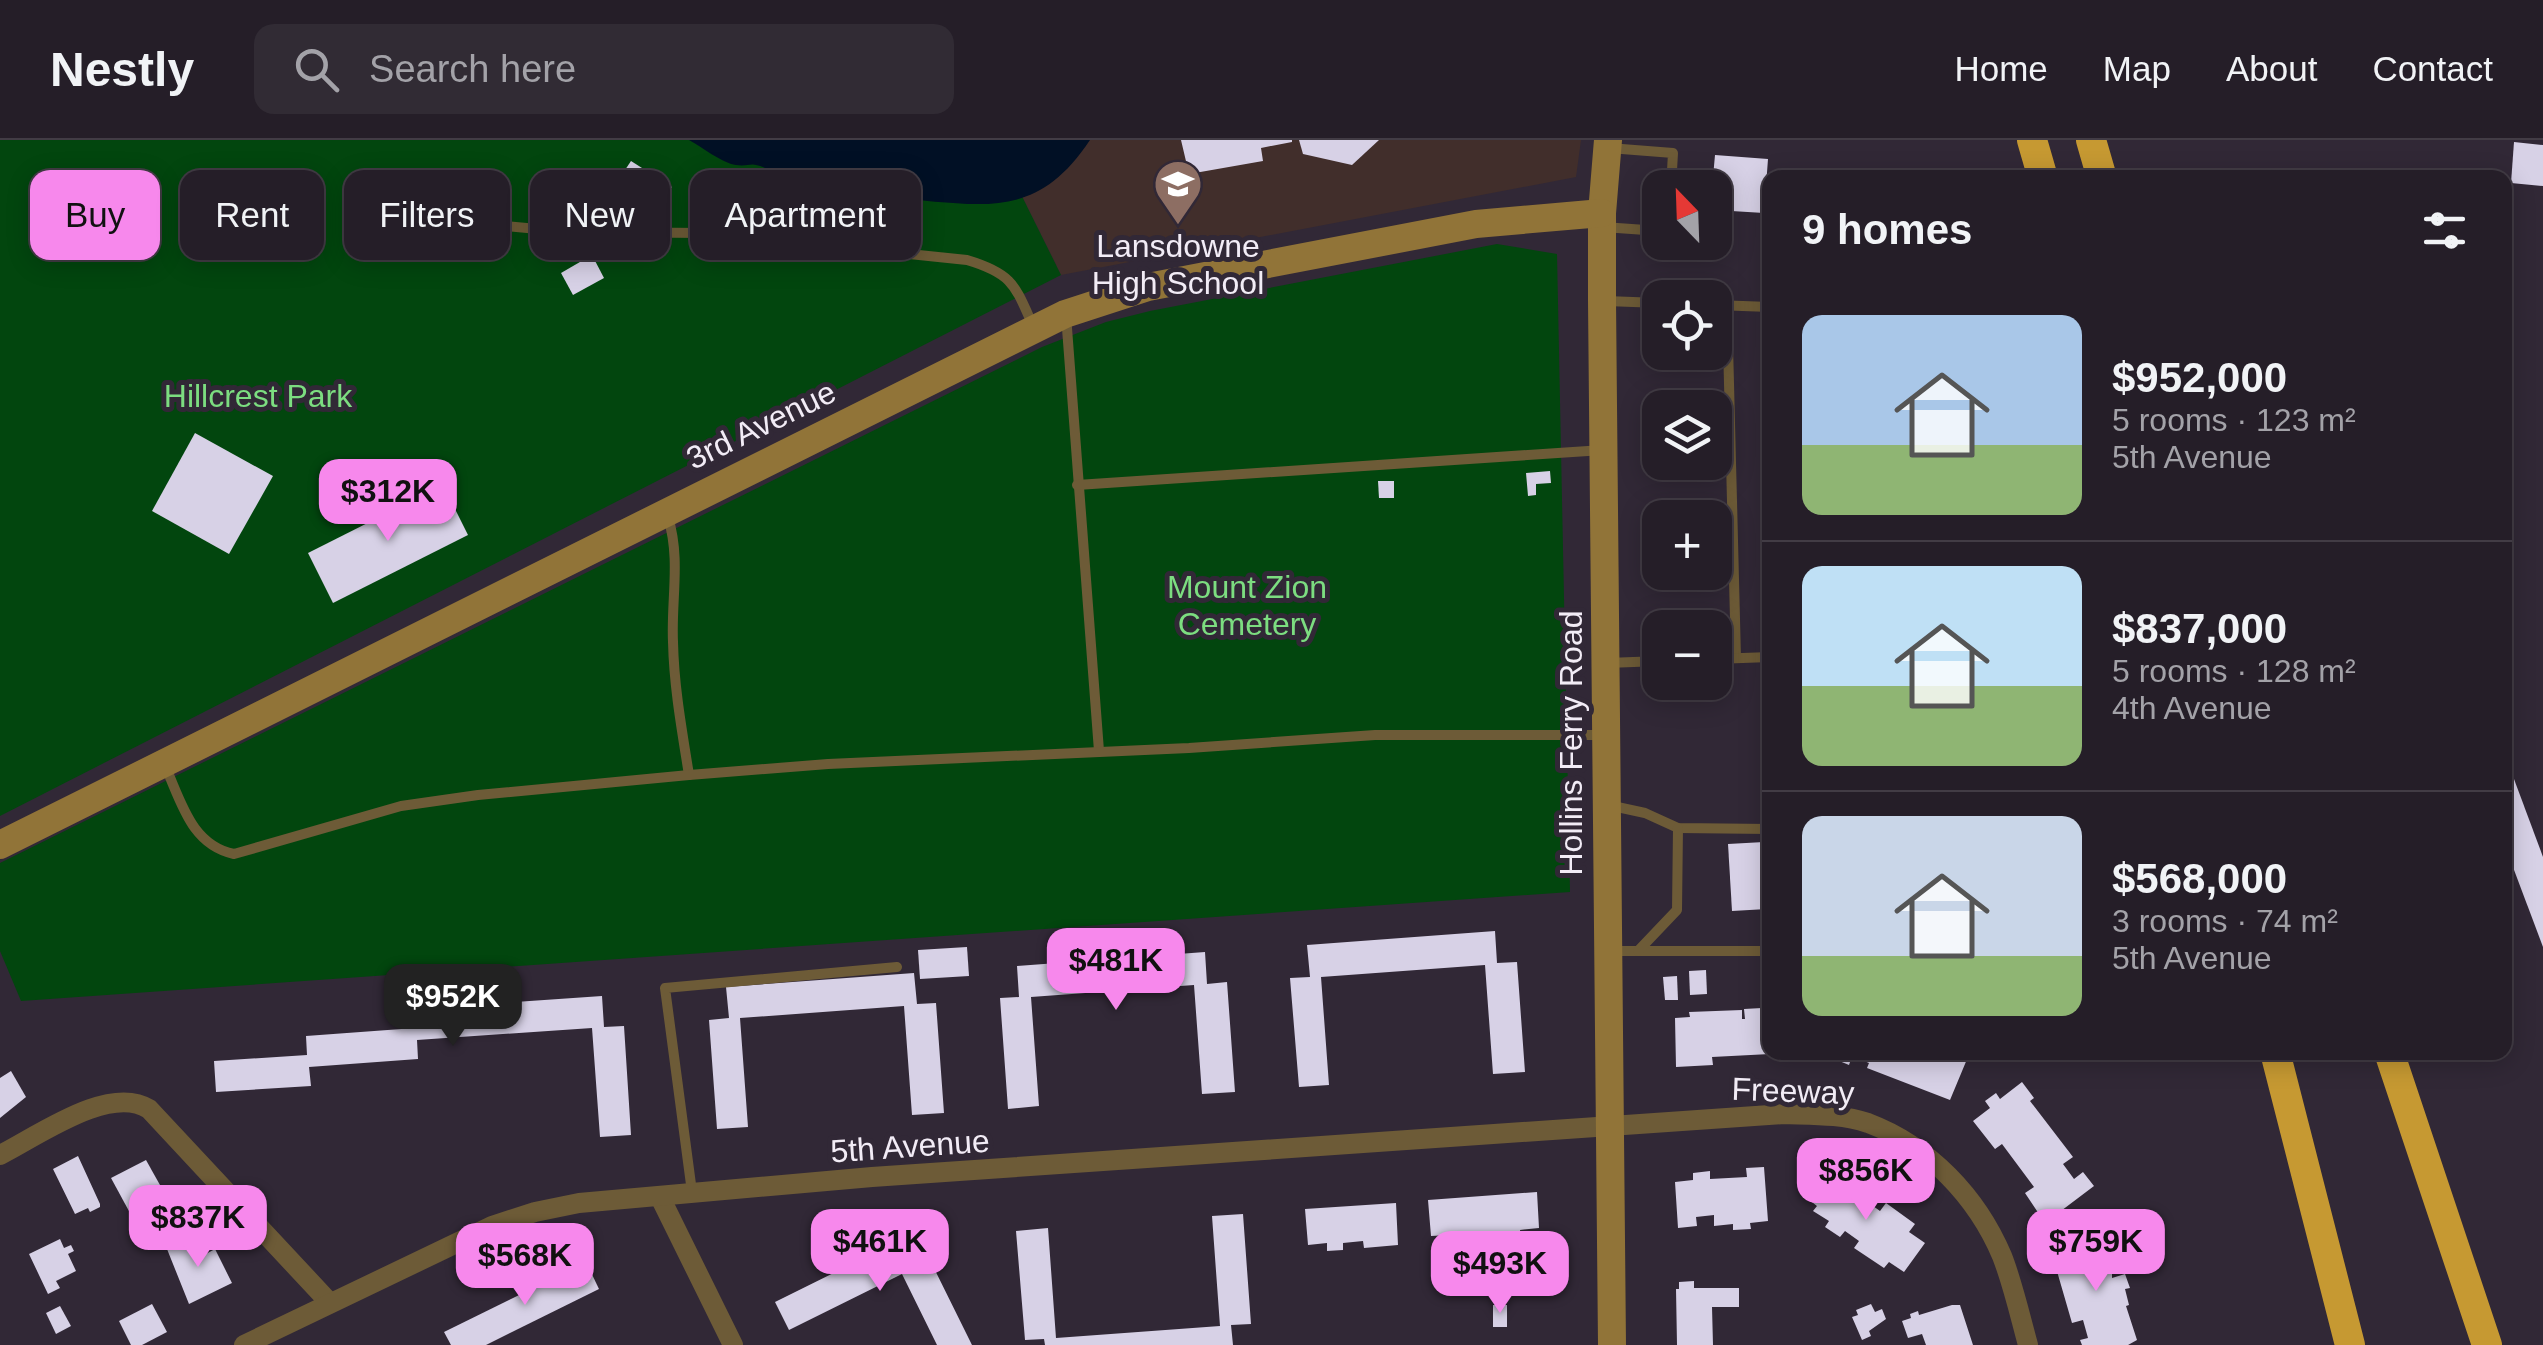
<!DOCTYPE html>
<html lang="en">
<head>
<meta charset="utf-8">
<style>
  :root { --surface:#251e28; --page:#312b34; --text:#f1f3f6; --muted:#a3a2a8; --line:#423c45; --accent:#f788ec }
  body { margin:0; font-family:Arial,sans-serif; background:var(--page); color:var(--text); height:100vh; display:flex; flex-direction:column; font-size:38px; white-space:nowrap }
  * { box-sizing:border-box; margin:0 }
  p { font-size:32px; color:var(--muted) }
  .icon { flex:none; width:55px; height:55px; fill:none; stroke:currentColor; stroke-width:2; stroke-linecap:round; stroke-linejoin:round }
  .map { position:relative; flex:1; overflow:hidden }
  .drawer { position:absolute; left:1762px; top:30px; width:750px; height:890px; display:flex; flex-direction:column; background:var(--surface); border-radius:20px; box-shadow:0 5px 25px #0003,0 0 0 2px var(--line) }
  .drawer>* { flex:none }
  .guide { position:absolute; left:30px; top:30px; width:950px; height:90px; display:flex; gap:20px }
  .needle { width:65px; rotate:337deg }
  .tools { position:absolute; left:1642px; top:30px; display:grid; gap:20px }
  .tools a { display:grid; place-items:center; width:90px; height:90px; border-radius:20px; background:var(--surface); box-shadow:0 5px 25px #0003,0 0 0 2px var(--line); font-size:50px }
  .price { position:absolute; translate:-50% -85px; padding:0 22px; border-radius:20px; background:var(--accent); color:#111; font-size:32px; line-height:65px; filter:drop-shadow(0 2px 5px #0008) }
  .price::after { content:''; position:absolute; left:50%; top:60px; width:30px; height:22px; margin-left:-15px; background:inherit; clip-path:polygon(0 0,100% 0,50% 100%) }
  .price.current { background:#222; color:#fff }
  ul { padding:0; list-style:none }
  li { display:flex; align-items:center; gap:30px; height:250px; padding:0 40px }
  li+li { border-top:2px solid var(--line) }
  li span { display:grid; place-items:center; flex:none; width:280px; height:200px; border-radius:20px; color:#555 }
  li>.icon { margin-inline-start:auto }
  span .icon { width:120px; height:120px; fill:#fffc; stroke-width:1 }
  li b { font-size:42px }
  h2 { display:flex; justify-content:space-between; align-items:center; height:120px; padding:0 40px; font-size:42px }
  .tag { padding:0 35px; border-radius:20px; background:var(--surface); box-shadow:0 5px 25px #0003,0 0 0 2px var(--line); font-size:35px; line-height:90px }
  .tag.current { background:var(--accent); color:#111 }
  header { display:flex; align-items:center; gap:60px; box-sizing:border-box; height:140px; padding:0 50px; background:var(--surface); border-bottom:2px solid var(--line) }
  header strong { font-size:48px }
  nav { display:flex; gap:55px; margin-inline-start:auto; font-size:35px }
  .search { width:700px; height:90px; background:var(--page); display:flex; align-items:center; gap:25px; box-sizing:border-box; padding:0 35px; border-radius:20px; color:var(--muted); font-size:38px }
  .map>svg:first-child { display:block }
  .education { fill:#412e2b }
  .green { fill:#02460e }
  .water { fill:#011025 }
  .building { fill:#d7d1e6 }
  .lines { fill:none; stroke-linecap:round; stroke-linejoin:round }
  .lane { stroke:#6d5b37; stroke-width:10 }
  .street { stroke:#6d5b37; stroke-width:20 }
  .secondary { stroke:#917438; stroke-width:28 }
  .highway { stroke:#c69932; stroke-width:30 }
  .labels { text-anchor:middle; stroke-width:10; stroke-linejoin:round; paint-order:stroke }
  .poi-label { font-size:32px; fill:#f2ecf6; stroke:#312836 }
  .park-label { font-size:32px; fill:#7cdd80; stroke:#312836 }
  .street-label { font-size:32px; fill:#f2ecf6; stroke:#312836 }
</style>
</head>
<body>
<header>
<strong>Nestly</strong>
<div class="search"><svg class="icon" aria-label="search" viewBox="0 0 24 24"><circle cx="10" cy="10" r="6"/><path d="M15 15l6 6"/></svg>Search here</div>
<nav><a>Home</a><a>Map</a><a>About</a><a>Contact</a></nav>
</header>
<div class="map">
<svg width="2543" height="1205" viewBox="0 0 2543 1205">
  <rect width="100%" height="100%" fill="#312836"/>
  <polygon class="education" points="994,0 1581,0 1576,37 1061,135"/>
  <g class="green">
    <polygon points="0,0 994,0 1061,135 0,676"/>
    <polygon points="1497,104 1557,114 1570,752 21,861 0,811 0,723 1042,207 1106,182 1150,171"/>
  </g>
  <path class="water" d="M689,0H1090C1033,86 976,62 886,58C859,57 837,65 810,56C798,52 781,35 765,28C750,21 750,27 736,25C722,23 702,7 689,0Z"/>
  <g class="building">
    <polygon points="1181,0 1292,0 1292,2 1261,8 1263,21 1189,34"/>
    <polygon points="1299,0 1379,0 1352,25 1303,14"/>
    <polygon points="2514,2 2543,5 2543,46 2511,43"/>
    <polygon points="1715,15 1768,19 1764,73 1715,70 1715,48 1712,48"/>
    <polygon points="631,21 672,47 657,69 617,42"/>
    <polygon points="592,115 604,138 573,155 561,133"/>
    <polygon points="195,293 273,336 229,414 152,371"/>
    <polygon points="1550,331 1551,343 1536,344 1536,355 1528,356 1526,333"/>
    <polygon points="1378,341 1394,341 1394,358 1379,358"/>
    <polygon points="443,345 468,395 333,463 308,413"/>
    <polygon points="2511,631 2543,717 2543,807 2505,706 2505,633"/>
    <polygon points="1764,702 1767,769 1732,771 1728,704"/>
    <polygon points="1495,791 1497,823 1517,822 1525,932 1493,934 1485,825 1321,837 1329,945 1299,947 1290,838 1310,837 1307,805"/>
    <polygon points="967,807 969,836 920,839 918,810"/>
    <polygon points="1205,812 1207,844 1227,842 1235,952 1202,954 1194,845 1031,857 1039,966 1008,969 1000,858 1019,857 1017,826"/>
    <polygon points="1706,830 1707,854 1690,855 1689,831"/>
    <polygon points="914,833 917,864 936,863 944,973 912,975 904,866 740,878 748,987 717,989 709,880 729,878 726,847"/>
    <polygon points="1677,836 1678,860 1665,860 1663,837"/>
    <polygon points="602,856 604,887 624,886 631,995 600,997 592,888 417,900 418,919 309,927 311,946 216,952 214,921 307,915 306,896 415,888 414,869"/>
    <polygon points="1762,868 1770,869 1770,914 1712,917 1713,925 1676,927 1675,878 1690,877 1689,872 1742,870 1742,879 1745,879 1744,869"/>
    <polygon points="1834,912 1970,912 1950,960 1867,928 1869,923 1852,916 1849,925 1832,918"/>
    <polygon points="11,931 26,957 0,978 0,938"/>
    <polygon points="2022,942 2034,958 2030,961 2073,1017 2063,1024 2074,1039 2083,1032 2094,1046 2045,1083 2025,1053 2034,1047 2002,1004 1995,1009 1973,981 1990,968 1985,961 1996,953 2000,959"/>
    <polygon points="78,1016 100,1064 100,1067 90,1072 88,1068 75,1074 53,1029"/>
    <polygon points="146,1020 165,1054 130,1073 111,1038"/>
    <polygon points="1764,1027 1768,1081 1750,1083 1751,1089 1733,1090 1733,1084 1714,1086 1714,1075 1696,1077 1697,1086 1678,1088 1675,1042 1693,1040 1693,1033 1710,1031 1710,1039 1747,1037 1746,1028"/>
    <polygon points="1841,1033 1870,1054 1866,1061 1880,1071 1886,1063 1915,1084 1909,1092 1925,1103 1904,1132 1889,1122 1884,1128 1854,1108 1859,1101 1845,1091 1840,1097 1825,1087 1829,1081 1813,1071 1817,1066 1808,1059 1826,1034 1836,1041"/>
    <polygon points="1537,1052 1539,1088 1520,1090 1521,1098 1486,1104 1484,1092 1466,1094 1467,1101 1450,1103 1450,1095 1431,1096 1428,1060"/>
    <polygon points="1396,1063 1398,1105 1364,1108 1363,1101 1343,1103 1343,1110 1327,1111 1327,1103 1308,1105 1305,1069"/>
    <polygon points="1243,1074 1251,1184 1231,1185 1233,1205 1045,1205 1044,1199 1025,1200 1016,1091 1048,1088 1056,1198 1220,1186 1212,1076"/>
    <polygon points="176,1098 181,1109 197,1101 204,1115 215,1109 232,1143 189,1164 165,1104"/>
    <polygon points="2107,1098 2112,1114 2112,1138 2125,1134 2130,1148 2125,1149 2129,1165 2126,1166 2137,1200 2128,1205 2082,1205 2080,1200 2088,1198 2083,1180 2072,1183 2052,1114"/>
    <polygon points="60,1099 64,1108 71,1105 74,1111 68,1114 76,1131 56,1141 60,1148 48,1154 29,1114"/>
    <polygon points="888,1106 896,1123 925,1110 972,1205 937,1205 902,1134 789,1190 775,1162"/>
    <polygon points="586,1122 599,1149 486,1205 451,1205 444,1192"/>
    <polygon points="1694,1141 1694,1148 1739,1148 1739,1167 1712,1167 1713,1205 1677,1205 1676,1149 1679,1149 1679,1142"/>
    <polygon points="152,1164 167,1192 142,1205 131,1205 119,1181"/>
    <polygon points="1871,1164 1875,1172 1882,1169 1886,1179 1869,1191 1871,1196 1862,1200 1852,1177 1858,1175 1856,1170"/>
    <rect x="1493" y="1165" width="14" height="22"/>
    <polygon points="1952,1165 1960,1165 1973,1205 1926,1205 1922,1194 1908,1198 1902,1181 1911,1178 1910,1174 1918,1171 1919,1175"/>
    <polygon points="60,1166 71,1186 56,1194 46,1173"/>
  </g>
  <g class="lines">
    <g class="lane">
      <polyline points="1609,8 1673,13 1671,48"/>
      <path d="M387,75L570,92L707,93L967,120C1014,134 1015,146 1034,188"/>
      <polyline points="1603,87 1660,91"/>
      <polyline points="1606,161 1660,163"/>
      <polyline points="1715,165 1770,167"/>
      <polyline points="1727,165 1736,518"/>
      <polyline points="1066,175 1099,611"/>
      <polyline points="1077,345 1603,310"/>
      <path d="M668,377C681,420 671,459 673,502C674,547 682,591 689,635"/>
      <polyline points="1715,519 1770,517"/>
      <polyline points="1607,523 1660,521"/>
      <path d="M166,628C182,664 192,705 234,714L401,666L478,655L689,635L828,624L1189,608L1375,595H1605"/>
      <polyline points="1608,665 1645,673 1678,688 1770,689"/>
      <polyline points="1609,811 1770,811"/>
      <polyline points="1638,811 1677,770 1678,688"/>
      <polyline points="692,1052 665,848 897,827"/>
    </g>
    <g class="street">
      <path d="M0,1015C38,996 109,944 149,969L329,1162"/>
      <polyline points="660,1057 733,1205"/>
      <path d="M244,1205L492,1086L535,1072L579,1063L872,1037L1784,974C1812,975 1842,974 1868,983C1929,1006 1977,1057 2002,1116C2013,1144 2020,1176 2028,1205"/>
    </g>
    <g class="secondary">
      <polyline points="1608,0 1602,73 1602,161 1612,1205"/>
      <polyline points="0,705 1065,174 1148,147 1476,84 1602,73"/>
    </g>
    <g class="highway">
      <polyline points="2032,0 2043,38"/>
      <polyline points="2091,0 2102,38"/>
      <polyline points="2275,912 2350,1205"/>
      <polyline points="2389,912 2487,1205"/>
    </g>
  </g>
  <defs>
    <g id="school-pin" transform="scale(2.5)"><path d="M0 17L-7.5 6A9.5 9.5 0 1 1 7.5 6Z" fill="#8d6e63" stroke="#312836"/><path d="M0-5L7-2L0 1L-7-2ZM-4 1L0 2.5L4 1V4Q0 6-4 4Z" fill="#fff"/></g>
  </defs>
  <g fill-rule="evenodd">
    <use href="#school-pin" x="1178" y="44"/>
  </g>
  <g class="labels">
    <g class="poi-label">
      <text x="1178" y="117">Lansdowne<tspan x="1178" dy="37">High School</tspan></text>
    </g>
    <g class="park-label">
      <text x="258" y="267">Hillcrest Park</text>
      <text x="1247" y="458">Mount Zion<tspan x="1247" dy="37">Cemetery</tspan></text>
    </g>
    <g class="street-label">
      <text transform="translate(761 285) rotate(-26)" y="11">3rd Avenue</text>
      <text transform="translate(1571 603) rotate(-90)" y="11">Hollins Ferry Road</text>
      <text transform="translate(1793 951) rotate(2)" y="11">Freeway</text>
      <text transform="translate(910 1006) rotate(-4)" y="11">5th Avenue</text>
    </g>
  </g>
</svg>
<div class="tools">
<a><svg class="needle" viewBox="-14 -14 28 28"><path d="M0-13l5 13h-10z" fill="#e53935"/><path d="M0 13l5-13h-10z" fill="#a3a2a8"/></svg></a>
<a><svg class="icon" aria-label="locate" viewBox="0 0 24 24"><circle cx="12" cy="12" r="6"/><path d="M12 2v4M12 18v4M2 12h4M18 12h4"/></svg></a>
<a><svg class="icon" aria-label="layers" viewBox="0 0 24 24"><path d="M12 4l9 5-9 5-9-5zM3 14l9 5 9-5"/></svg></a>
<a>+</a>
<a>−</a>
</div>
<b class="price" style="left:388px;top:404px">$312K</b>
<b class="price" style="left:1116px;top:873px">$481K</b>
<b class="price current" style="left:453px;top:909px">$952K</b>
<b class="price" style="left:1866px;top:1083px">$856K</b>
<b class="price" style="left:198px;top:1130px">$837K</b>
<b class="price" style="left:880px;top:1154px">$461K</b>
<b class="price" style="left:2096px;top:1154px">$759K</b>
<b class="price" style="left:525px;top:1168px">$568K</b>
<b class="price" style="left:1500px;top:1176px">$493K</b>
<div class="guide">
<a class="tag current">Buy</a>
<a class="tag">Rent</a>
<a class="tag">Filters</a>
<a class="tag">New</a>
<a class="tag">Apartment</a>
</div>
<section class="drawer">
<h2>9 homes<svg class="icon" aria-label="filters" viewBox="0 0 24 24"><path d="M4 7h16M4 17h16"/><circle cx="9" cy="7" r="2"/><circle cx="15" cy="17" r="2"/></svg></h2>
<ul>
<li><span style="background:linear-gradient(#a9c7e8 65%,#8fb573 0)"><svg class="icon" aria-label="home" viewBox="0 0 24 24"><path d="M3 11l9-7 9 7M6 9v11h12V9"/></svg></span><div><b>$952,000</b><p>5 rooms · 123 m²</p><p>5th Avenue</p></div></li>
<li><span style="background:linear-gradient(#bfe0f5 60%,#8fb573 0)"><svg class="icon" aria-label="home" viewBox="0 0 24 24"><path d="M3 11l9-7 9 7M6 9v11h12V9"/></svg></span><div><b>$837,000</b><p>5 rooms · 128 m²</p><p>4th Avenue</p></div></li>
<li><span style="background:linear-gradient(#c9d6e8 70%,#8fb573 0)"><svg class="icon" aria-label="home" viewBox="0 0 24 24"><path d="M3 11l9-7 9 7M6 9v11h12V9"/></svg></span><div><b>$568,000</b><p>3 rooms · 74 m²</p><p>5th Avenue</p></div></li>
</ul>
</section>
</div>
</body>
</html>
